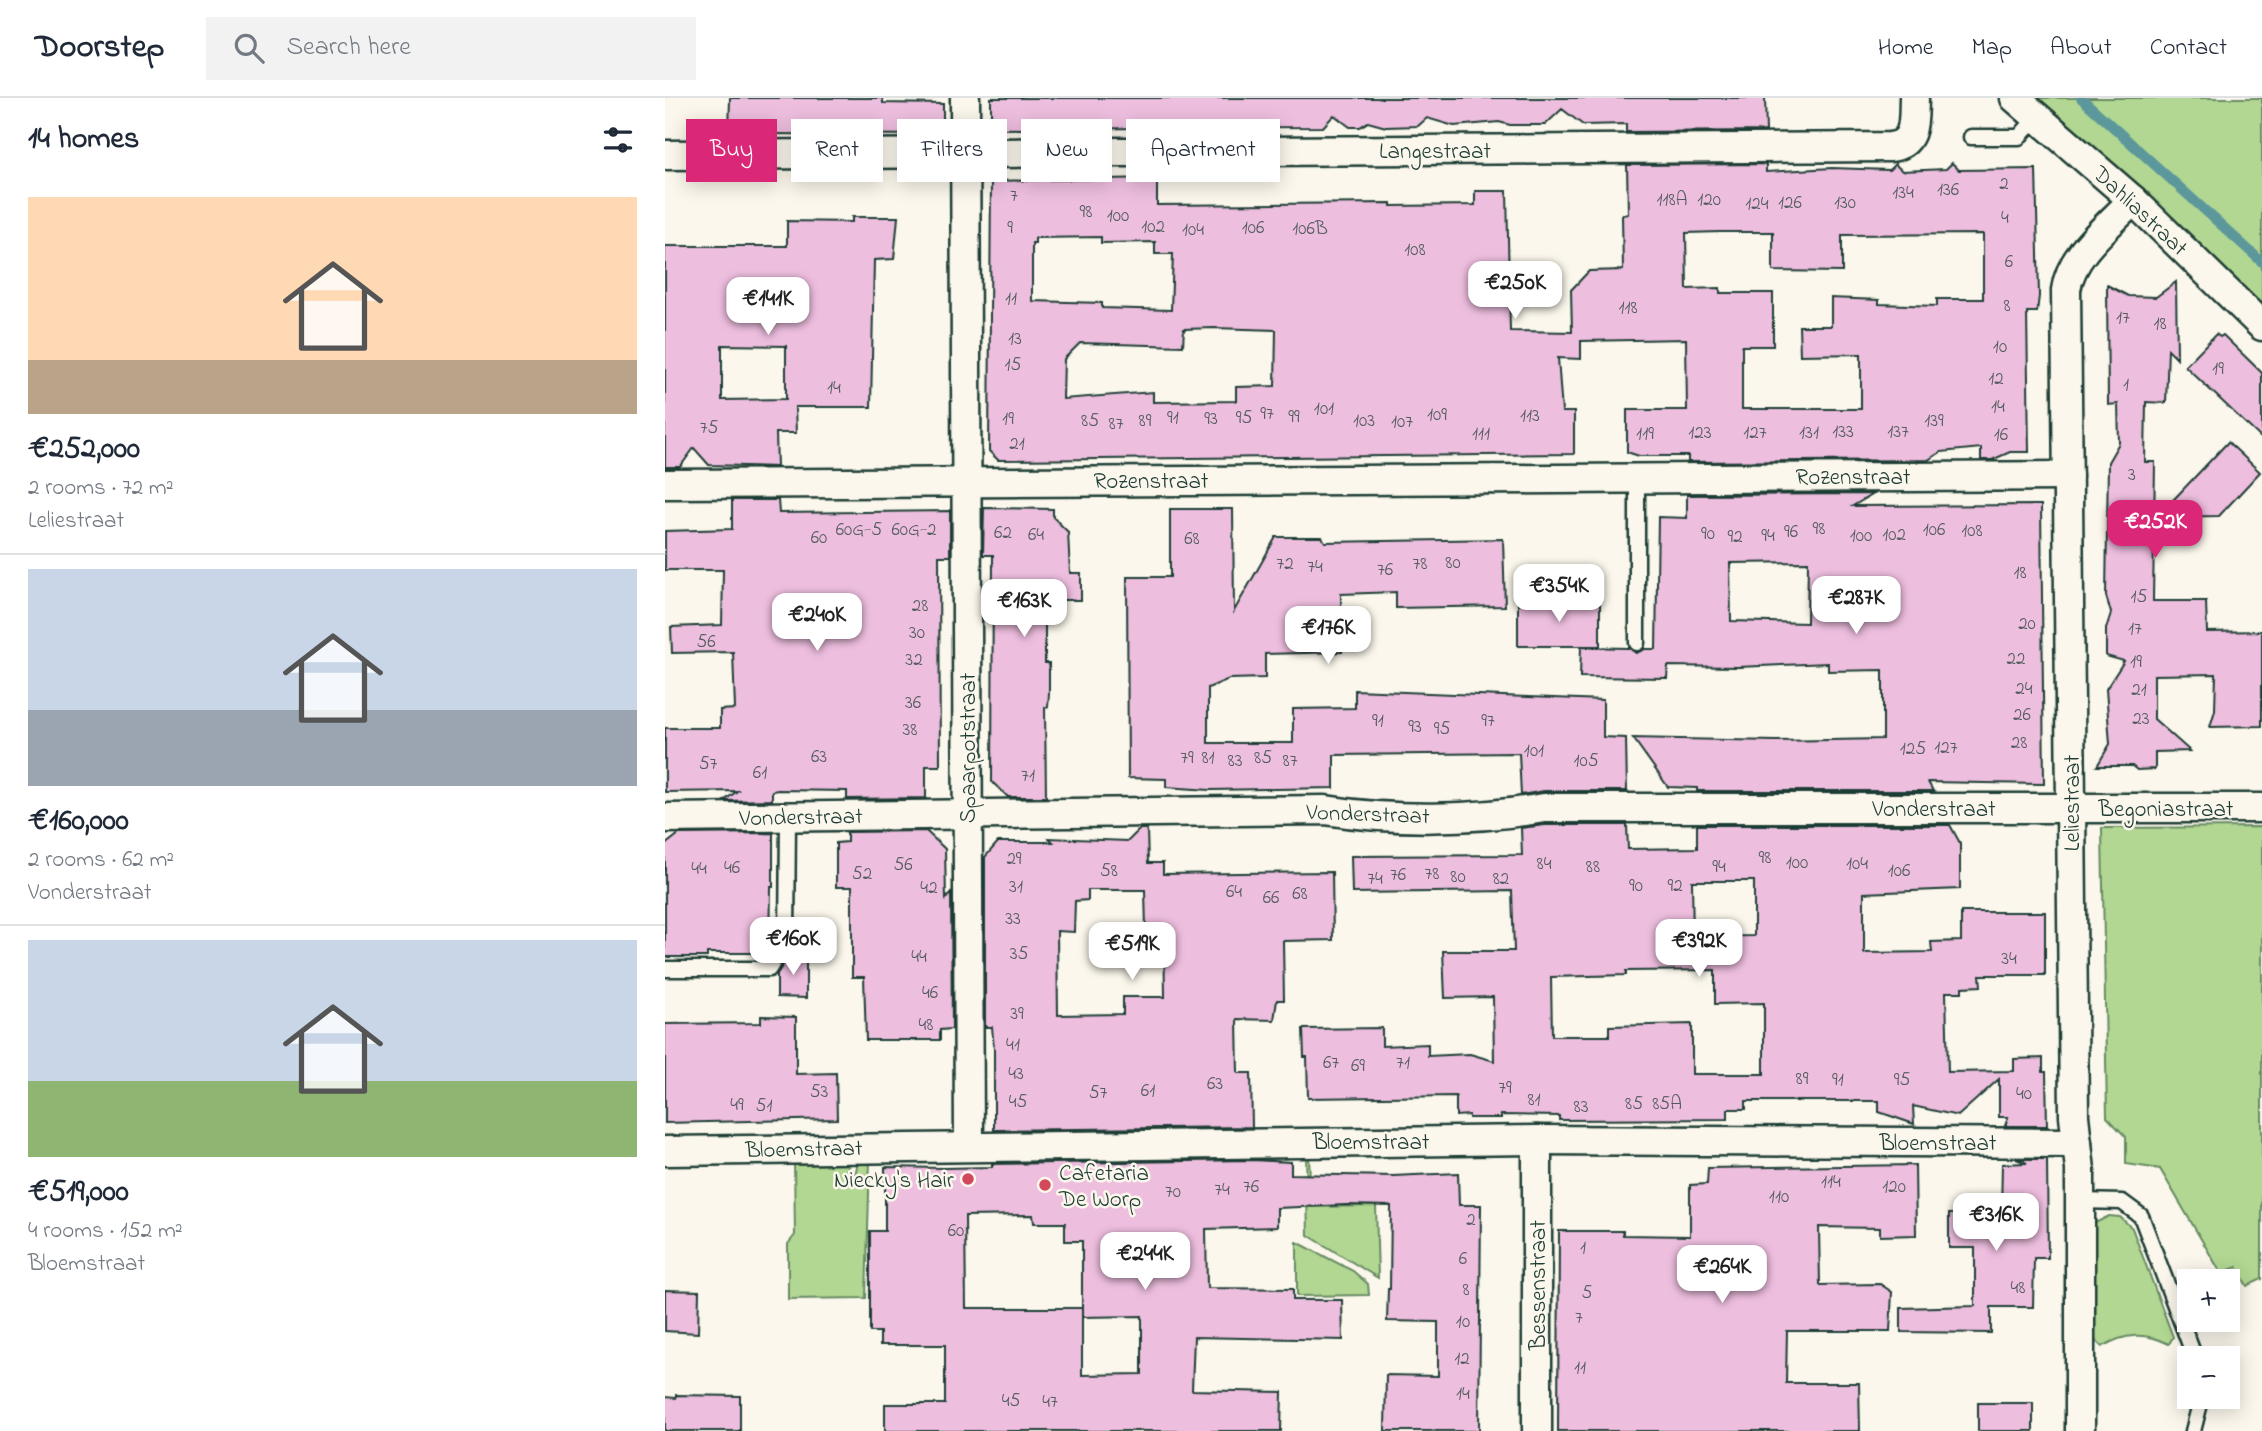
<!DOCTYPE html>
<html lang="en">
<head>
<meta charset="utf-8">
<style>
  :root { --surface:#fff; --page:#f2f2f3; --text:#1f2937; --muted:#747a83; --line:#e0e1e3; --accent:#db2777 }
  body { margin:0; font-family:"Indie Flower",sans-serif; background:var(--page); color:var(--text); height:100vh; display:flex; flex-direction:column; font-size:26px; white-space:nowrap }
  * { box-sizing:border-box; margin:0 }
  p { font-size:23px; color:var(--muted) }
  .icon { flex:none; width:38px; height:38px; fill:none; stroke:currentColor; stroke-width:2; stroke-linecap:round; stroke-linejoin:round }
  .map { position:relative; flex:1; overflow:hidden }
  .panel { display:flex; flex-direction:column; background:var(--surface); width:665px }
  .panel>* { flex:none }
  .top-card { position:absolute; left:21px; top:21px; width:665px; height:63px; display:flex; gap:14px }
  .tools { position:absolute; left:1512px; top:1171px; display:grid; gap:14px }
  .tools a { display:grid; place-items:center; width:63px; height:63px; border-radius:0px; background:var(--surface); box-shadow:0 4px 18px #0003; font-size:35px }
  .price { position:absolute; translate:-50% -60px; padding:0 16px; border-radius:14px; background:#fff; color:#222; font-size:23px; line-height:46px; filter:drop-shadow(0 2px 4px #0008) }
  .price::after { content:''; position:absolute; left:50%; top:42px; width:21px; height:16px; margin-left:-10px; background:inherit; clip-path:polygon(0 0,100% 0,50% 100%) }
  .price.on { background:var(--accent); color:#fff }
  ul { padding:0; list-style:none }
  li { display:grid; align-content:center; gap:14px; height:371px; padding:0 28px }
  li+li { border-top:2px solid var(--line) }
  li span { display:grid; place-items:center; height:217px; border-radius:0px; color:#555 }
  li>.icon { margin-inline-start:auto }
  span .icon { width:126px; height:126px; fill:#fffc; stroke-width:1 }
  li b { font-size:30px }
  h2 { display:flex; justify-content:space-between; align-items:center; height:84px; padding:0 28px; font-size:30px }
  .tag { padding:0 24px; border-radius:0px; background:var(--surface); box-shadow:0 4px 18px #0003; font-size:24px; line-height:63px }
  .tag.on { background:var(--accent); color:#fff }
  header { display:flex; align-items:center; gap:42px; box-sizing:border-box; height:98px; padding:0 35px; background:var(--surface); border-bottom:2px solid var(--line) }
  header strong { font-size:33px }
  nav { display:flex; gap:38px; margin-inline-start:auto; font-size:24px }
  .search { width:490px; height:63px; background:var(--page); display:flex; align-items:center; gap:18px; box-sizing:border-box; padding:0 24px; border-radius:0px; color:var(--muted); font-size:26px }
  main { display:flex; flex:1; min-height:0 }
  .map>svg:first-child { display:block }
  .green { fill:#b1d792; stroke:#688a63; stroke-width:2 }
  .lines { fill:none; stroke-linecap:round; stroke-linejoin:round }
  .stream { stroke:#5c989b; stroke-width:10 }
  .building { fill:#eebedf; stroke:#1f3d34; stroke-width:2; fill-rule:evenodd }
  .lane-casing { stroke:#1f3d34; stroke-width:19 }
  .street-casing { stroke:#1f3d34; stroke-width:33 }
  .lane { stroke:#fbf7ec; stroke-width:14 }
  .street { stroke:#fbf7ec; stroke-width:28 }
  .poi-dot { fill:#d1495b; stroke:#fbf7ec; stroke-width:2.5 }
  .labels { text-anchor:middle; stroke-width:5; stroke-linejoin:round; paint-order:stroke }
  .number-label { font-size:19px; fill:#535d5f }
  .street-label { font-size:23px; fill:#1f3d34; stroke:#fbf7ec }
  .poi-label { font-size:23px; fill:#1f3d34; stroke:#fbf7ec; text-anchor:start }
</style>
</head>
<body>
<header>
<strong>Doorstep</strong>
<div class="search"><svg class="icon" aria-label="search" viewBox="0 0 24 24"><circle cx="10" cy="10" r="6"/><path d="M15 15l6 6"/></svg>Search here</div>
<nav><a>Home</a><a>Map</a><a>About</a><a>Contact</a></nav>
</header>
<main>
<section class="panel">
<h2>14 homes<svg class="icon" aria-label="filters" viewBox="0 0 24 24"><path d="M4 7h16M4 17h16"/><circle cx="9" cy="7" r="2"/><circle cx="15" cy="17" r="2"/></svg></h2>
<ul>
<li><span style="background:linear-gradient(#ffd9b3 75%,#b9a48a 0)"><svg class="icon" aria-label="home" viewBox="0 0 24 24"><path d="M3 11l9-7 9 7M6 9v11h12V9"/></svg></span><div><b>€252,000</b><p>2 rooms · 72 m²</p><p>Leliestraat</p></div></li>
<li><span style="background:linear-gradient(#c9d6e8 65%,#9aa5b1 0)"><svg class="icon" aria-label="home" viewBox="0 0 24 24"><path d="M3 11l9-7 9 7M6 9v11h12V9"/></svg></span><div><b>€160,000</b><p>2 rooms · 62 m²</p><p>Vonderstraat</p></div></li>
<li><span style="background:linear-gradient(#c9d6e8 65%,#8fb573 0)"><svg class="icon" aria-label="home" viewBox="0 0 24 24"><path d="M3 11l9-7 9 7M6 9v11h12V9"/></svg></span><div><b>€519,000</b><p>4 rooms · 152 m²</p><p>Bloemstraat</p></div></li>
</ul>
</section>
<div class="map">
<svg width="1597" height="1333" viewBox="0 0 1597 1333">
  <rect width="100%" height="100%" fill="#fbf7ec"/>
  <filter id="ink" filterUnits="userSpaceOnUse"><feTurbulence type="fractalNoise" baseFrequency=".0143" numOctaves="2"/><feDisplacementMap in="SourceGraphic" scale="14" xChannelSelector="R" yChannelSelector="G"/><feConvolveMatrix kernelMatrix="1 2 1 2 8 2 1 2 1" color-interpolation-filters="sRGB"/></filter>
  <g filter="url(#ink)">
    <g class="green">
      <polygon points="1373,0 1597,0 1597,208 1503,116"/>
      <polygon points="1597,729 1597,1181 1582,1188 1572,1169 1556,1175 1495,1071 1461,1066 1461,1039 1442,1019 1437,730"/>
      <polygon points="641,1056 644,1056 646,1109 711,1108 713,1180 643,1137"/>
      <polygon points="194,1060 205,1061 201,1200 123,1201 123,1146 130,1137 129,1062 185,1061 181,1077 190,1077"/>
      <path d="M1444,1118L1455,1119L1467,1130L1508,1239L1504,1246C1480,1234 1460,1235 1437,1249L1425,1237L1426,1131L1430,1125Z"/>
      <polygon points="632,1144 688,1173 703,1186 704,1197 632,1198"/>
    </g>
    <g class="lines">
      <polyline class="stream" points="1416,0 1597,164"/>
    </g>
    <g class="building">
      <polygon points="65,0 218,0 218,5 278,6 278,37 64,36"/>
      <polygon points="326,0 1100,0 1101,33 961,34 961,26 918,27 897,11 880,27 845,27 834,24 789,28 762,20 753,28 721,29 703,24 695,29 685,29 669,17 658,29 326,31"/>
      <path d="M1287,65L1294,72L1371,71L1374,198L1372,214H1362L1364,354H1345L1327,362H1316V350L1276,354L1263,362L1023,364V358H974L962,354V312H1022L1021,241L916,243V261L893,260L897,314H909V356L333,362L324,353L326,83L492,80V107L726,105V108L810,107V93H842L845,233L907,234L906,192L924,173L958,172L957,117L963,116L962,67L1101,66V74L1167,70L1224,72L1230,66L1237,73L1281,71ZM1055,134H1108V173L1177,174V137L1318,136V201H1272V208L1214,206V202L1166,200V228H1134L1135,257L1196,256V311H1077V248H1108V195H1055V190L1022,191L1021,135ZM436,139V145L490,144V156H508L506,212L437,210V205L367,203V145H370V140ZM549,230L611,232L610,288L571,289V303L488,304V294L398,301L399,261L415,245L518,248L519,231Z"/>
      <path d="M187,119H233L229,161L209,162L206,309H130L131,335H111L112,369L44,367L29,350L15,369H0V148H122V123L187,124ZM57,247L121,248V301L57,302Z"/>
      <polygon points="1511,184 1512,260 1503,251 1501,305 1481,304 1480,364 1490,364 1488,503 1541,503 1542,534 1597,533 1597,628 1545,629 1550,612 1551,576 1489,577 1489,621 1525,653 1490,654 1490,671 1472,672 1467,668 1432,668 1445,646 1441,591 1459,563 1441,558 1441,531 1446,515 1441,498 1443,364 1454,345 1453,306 1443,307 1442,187 1463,198 1491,199"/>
      <polygon points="1551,236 1555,239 1558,237 1597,275 1597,341 1520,268"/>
      <polygon points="1563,344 1595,374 1554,418 1492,419"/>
      <path d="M1208,396L1188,408L1376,407L1379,686L1263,684L1268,693H1032V690L1003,689L968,640L1111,643L1218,641V572L1163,573V565L1073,569L1003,568L1002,580L915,579L916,549L964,550L971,555L980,551H991L993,419L1022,420V397ZM1143,464L1142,525L1066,523L1065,465Z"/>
      <polygon points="67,402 113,402 114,415 285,413 285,458 274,458 275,668 261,668 261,700 182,701 182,693 113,692 107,693 107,702 59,703 72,693 0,694 0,630 55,630 55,612 70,611 68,554 7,555 6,529 57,527 58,472 0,472 0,433 67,431"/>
      <polygon points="319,410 388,411 388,419 403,434 405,475 416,475 416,502 380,502 380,565 384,565 384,595 383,609 380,609 381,699 343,699 327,684 328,457 318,457"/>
      <polygon points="505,411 568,411 569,513 611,439 657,439 660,444 838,441 840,508 731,510 731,494 676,496 677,554 600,556 600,580 564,581 543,590 543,645 628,645 628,611 690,610 690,592 938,602 938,639 961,640 962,693 879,693 856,697 854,655 669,657 669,690 545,692 501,689 501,681 463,680 462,479 505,479"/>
      <polygon points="853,503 935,506 935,548 853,548"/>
      <path d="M880,727H962L963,751L1032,750V727H1285L1295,745V791L1199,795V855L1267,854L1266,844L1296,843V814H1380V877H1315L1316,888L1297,889V894H1281L1283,974L1349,973V961L1378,960V974H1381L1382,1028H1340L1343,1019H1334V981L1293,1018L1248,1008L1249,1026L1214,1014V1003H1081V1011H1063V1021L894,1022V1018L836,1017V1020H804V1017L791,1018V998L643,1000L642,959H639L638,931L717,930V948L763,946V958L805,956L829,963L828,899L780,900L778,853H849L847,793L687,795L686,758L857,757L856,730ZM1027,783H1089V838L1028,839ZM1050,872V906L1099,905V976H1027V926L944,928V938H887L886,879L961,877V873Z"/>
      <path d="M475,731H482L483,765H498V776L667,774L668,842L618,843L619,902H612L609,922L572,921L573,975H586L587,1029L329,1032V951L327,929H320V759L333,744H388L384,740L463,743ZM423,792H480L481,831L499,830L500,899H458V916L393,917L392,833L409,834L410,803L423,802Z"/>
      <polygon points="261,733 280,751 281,801 286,795 287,931 275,932 275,942 201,942 199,879 187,879 187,789 171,789 171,745 182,744 182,734"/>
      <polygon points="108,735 108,789 106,789 105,850 102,855 42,855 42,859 0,859 0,747 14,736"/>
      <polygon points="125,856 141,856 141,900 112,899 112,876"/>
      <polygon points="96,918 131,919 131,976 171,975 172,1021 0,1025 0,926 96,925"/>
      <polygon points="1351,1061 1382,1061 1383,1160 1369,1160 1368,1209 1326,1209 1326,1235 1236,1234 1236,1210 1310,1208 1310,1150 1284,1150 1284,1116 1336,1115 1337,1066 1362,1065"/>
      <path d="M587,1062L626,1064V1076L728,1078L793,1075L794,1107H816L814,1333H720L721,1277L773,1278V1224L722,1223L723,1191H725L726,1108L681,1107L612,1110V1129L541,1131L542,1190L628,1191V1202H677L678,1242L529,1239L527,1292L617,1294L616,1333H220V1306H280V1247H215V1234H205V1133H220V1069L279,1070L327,1069V1066ZM368,1117L369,1125H400V1143H417V1219L477,1218V1276L417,1277V1210H301L300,1118Z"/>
      <polygon points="1250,1067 1251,1137 1215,1138 1215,1130 1154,1129 1155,1187 1215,1186 1227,1194 1225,1233 1122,1233 1121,1285 1194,1285 1195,1333 893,1333 894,1133 958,1133 958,1137 1025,1138 1025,1087 1042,1086 1043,1070"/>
      <polygon points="0,1192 34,1193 33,1235 0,1233"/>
      <polygon points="11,1297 75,1298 75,1333 0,1333 0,1299 11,1300"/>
      <rect x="1313" y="1305" width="55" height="28"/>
    </g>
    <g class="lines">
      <g class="lane-casing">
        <g id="lane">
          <polyline points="1306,39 1354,39 1372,19"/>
          <polyline points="972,545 972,379"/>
          <polyline points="0,871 104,871 122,842 123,718"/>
          <polyline points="1415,1103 1457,1104 1476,1118 1530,1260"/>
          <polyline points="1528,1333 1537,1298"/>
        </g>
      </g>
      <g class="street-casing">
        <g id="street">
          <polyline points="300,0 304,1047"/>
          <polyline points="1350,0 1468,102 1597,228"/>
          <path d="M0,57L1225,49C1252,46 1248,21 1249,0"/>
          <polyline points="0,386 1403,378"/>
          <path d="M0,720L660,712C729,723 810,722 879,710H1597"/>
          <polyline points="0,1053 872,1042 1412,1045"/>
          <polyline points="872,1333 872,1042"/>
          <path d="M1415,1333V1072L1409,1018L1401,192C1406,155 1444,128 1468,102"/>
        </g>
      </g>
      <use href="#lane" class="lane"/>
      <use href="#street" class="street"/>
    </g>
  </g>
  <g class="poi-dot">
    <circle cx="303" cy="1081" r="7"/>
    <circle cx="380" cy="1087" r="7"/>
  </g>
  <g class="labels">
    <g class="number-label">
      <text x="1339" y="91">2</text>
      <text x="1283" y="97">136</text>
      <text x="1238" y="100">134</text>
      <text x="349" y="103">7</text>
      <text x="1007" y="107">118A</text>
      <text x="1044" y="107">120</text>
      <text x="1125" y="110">126</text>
      <text x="1180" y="110">130</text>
      <text x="1092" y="111">124</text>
      <text x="421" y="119">98</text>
      <text x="453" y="123">100</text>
      <text x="1340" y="125">4</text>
      <text x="488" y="134">102</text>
      <text x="345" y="135">9</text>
      <text x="588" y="135">106</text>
      <text x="645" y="136">106B</text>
      <text x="528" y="137">104</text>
      <text x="750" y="157">108</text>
      <text x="1344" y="169">6</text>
      <text x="346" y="206">11</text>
      <text x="1342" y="213">8</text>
      <text x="963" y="215">118</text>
      <text x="1458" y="225">17</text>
      <text x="1495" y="231">18</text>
      <text x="350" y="246">13</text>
      <text x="1335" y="254">10</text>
      <text x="348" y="272">15</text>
      <text x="1553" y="276">19</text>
      <text x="1331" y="286">12</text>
      <text x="1461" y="292">1</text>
      <text x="169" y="295">14</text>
      <text x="1333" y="314">14</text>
      <text x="659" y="316">101</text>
      <text x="602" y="321">97</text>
      <text x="772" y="322">109</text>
      <text x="865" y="323">113</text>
      <text x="629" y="324">99</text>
      <text x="508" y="325">91</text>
      <text x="579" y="325">95</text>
      <text x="343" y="326">19</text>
      <text x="546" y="326">93</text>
      <text x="425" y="328">85</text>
      <text x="480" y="328">89</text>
      <text x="699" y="328">103</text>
      <text x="1269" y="328">139</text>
      <text x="737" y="329">107</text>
      <text x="451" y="331">87</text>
      <text x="44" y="335">75</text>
      <text x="1178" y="339">133</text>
      <text x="1233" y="339">137</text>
      <text x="1035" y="340">123</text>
      <text x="1090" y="340">127</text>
      <text x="1144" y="340">131</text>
      <text x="816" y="341">111</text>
      <text x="980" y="341">119</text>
      <text x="1336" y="342">16</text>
      <text x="352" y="351">21</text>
      <text x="1467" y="382">3</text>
      <text x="1154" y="436">98</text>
      <text x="194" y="437">60G-5</text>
      <text x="249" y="437">60G-2</text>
      <text x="1269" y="437">106</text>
      <text x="1307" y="438">108</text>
      <text x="1126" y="439">96</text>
      <text x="338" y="440">62</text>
      <text x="1043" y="441">90</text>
      <text x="371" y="442">64</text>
      <text x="1229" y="442">102</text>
      <text x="1103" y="443">94</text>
      <text x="1196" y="443">100</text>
      <text x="1070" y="444">92</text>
      <text x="154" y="445">60</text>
      <text x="527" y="446">68</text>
      <text x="788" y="470">80</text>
      <text x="620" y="471">72</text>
      <text x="755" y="471">78</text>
      <text x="650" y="474">74</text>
      <text x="720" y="477">76</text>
      <text x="1355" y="480">18</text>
      <text x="1474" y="504">15</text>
      <text x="255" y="513">28</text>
      <text x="1362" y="531">20</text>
      <text x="1470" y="536">17</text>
      <text x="252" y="540">30</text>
      <text x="41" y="549">56</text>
      <text x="1351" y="566">22</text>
      <text x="249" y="567">32</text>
      <text x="1471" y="569">19</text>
      <text x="1359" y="596">24</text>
      <text x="1474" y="597">21</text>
      <text x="248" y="610">36</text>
      <text x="1357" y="622">26</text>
      <text x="1476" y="626">23</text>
      <text x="713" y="628">91</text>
      <text x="823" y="628">97</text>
      <text x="750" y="634">93</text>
      <text x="777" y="636">95</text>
      <text x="245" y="637">38</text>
      <text x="1354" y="650">28</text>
      <text x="1281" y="655">127</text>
      <text x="1248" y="656">125</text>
      <text x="869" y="658">101</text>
      <text x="154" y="664">63</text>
      <text x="522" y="665">79</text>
      <text x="543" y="665">81</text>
      <text x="598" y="665">85</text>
      <text x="570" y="668">83</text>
      <text x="625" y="668">87</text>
      <text x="921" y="668">105</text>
      <text x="43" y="671">57</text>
      <text x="95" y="680">61</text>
      <text x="363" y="683">71</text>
      <text x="1100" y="765">98</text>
      <text x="349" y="766">29</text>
      <text x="1132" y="770">100</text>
      <text x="879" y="771">84</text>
      <text x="1192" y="771">104</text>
      <text x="238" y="772">56</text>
      <text x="928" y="774">88</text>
      <text x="1054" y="774">94</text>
      <text x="67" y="775">46</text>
      <text x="34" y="776">44</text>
      <text x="444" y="778">58</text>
      <text x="1234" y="778">106</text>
      <text x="197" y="781">52</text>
      <text x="767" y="781">78</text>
      <text x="733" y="782">76</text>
      <text x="793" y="784">80</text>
      <text x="710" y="786">74</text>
      <text x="836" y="786">82</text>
      <text x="971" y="793">90</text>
      <text x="1010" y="793">92</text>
      <text x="351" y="794">31</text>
      <text x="264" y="795">42</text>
      <text x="569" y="799">64</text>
      <text x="635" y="801">68</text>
      <text x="606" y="805">66</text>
      <text x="348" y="826">33</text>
      <text x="354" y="861">35</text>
      <text x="254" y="864">44</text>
      <text x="1344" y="866">34</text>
      <text x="265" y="900">46</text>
      <text x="352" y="921">39</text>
      <text x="261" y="932">48</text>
      <text x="348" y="952">41</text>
      <text x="666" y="970">67</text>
      <text x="738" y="970">71</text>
      <text x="693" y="973">69</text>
      <text x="351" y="981">43</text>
      <text x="1137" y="986">89</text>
      <text x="1173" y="987">91</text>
      <text x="1237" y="987">95</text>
      <text x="550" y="991">63</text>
      <text x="840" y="995">79</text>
      <text x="483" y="998">61</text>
      <text x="154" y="999">53</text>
      <text x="433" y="1000">57</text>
      <text x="1359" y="1001">40</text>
      <text x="869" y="1007">81</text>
      <text x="353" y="1009">45</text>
      <text x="969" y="1011">85</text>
      <text x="1002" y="1011">85A</text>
      <text x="72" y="1012">49</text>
      <text x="99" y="1013">51</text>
      <text x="916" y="1014">83</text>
      <text x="1166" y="1089">114</text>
      <text x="586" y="1094">76</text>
      <text x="1229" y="1094">120</text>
      <text x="557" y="1097">74</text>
      <text x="508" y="1099">70</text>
      <text x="1114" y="1104">110</text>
      <text x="806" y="1127">2</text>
      <text x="291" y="1138">60</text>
      <text x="918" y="1155">1</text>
      <text x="798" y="1166">6</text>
      <text x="1353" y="1195">48</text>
      <text x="801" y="1197">8</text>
      <text x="922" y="1200">5</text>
      <text x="914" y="1225">7</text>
      <text x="798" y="1229">10</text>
      <text x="797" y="1266">12</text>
      <text x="915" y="1275">11</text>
      <text x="798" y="1301">14</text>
      <text x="346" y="1308">45</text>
      <text x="385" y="1309">47</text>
    </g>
    <g class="street-label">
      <text x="770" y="60">Langestraat</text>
      <text transform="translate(1476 112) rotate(43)" y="8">Dahliastraat</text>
      <text x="1188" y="386">Rozenstraat</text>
      <text x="486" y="390">Rozenstraat</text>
      <text transform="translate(302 650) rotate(-90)" y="8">Spaarpotstraat</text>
      <text transform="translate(1406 705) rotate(-90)" y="8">Leliestraat</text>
      <text x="1269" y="718">Vonderstraat</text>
      <text x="1501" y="718">Begoniastraat</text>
      <text transform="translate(703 715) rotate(2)" y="8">Vonderstraat</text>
      <text transform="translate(136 718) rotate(-1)" y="8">Vonderstraat</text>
      <text x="706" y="1051">Bloemstraat</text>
      <text x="1273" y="1052">Bloemstraat</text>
      <text transform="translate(139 1050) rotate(-1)" y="8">Bloemstraat</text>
      <text transform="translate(872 1187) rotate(-90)" y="8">Bessenstraat</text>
    </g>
    <g class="poi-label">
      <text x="394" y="1082">Cafetaria<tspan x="394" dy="26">De Worp</tspan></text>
      <text x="289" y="1089" text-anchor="end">Niecky's Hair</text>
    </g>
  </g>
</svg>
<div class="tools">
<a>+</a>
<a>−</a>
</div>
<b class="price" style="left:850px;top:223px">€250K</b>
<b class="price" style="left:103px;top:239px">€141K</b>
<b class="price on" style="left:1490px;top:462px">€252K</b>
<b class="price" style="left:894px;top:526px">€354K</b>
<b class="price" style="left:1191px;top:538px">€287K</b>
<b class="price" style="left:359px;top:541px">€163K</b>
<b class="price" style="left:152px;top:555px">€240K</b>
<b class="price" style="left:663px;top:568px">€176K</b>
<b class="price" style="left:128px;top:879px">€160K</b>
<b class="price" style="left:1034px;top:881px">€392K</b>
<b class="price" style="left:467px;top:884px">€519K</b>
<b class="price" style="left:1331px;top:1155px">€316K</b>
<b class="price" style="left:480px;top:1194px">€244K</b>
<b class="price" style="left:1057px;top:1207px">€264K</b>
<div class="top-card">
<a class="tag on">Buy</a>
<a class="tag">Rent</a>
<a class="tag">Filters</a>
<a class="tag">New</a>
<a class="tag">Apartment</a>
</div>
</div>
</main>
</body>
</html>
